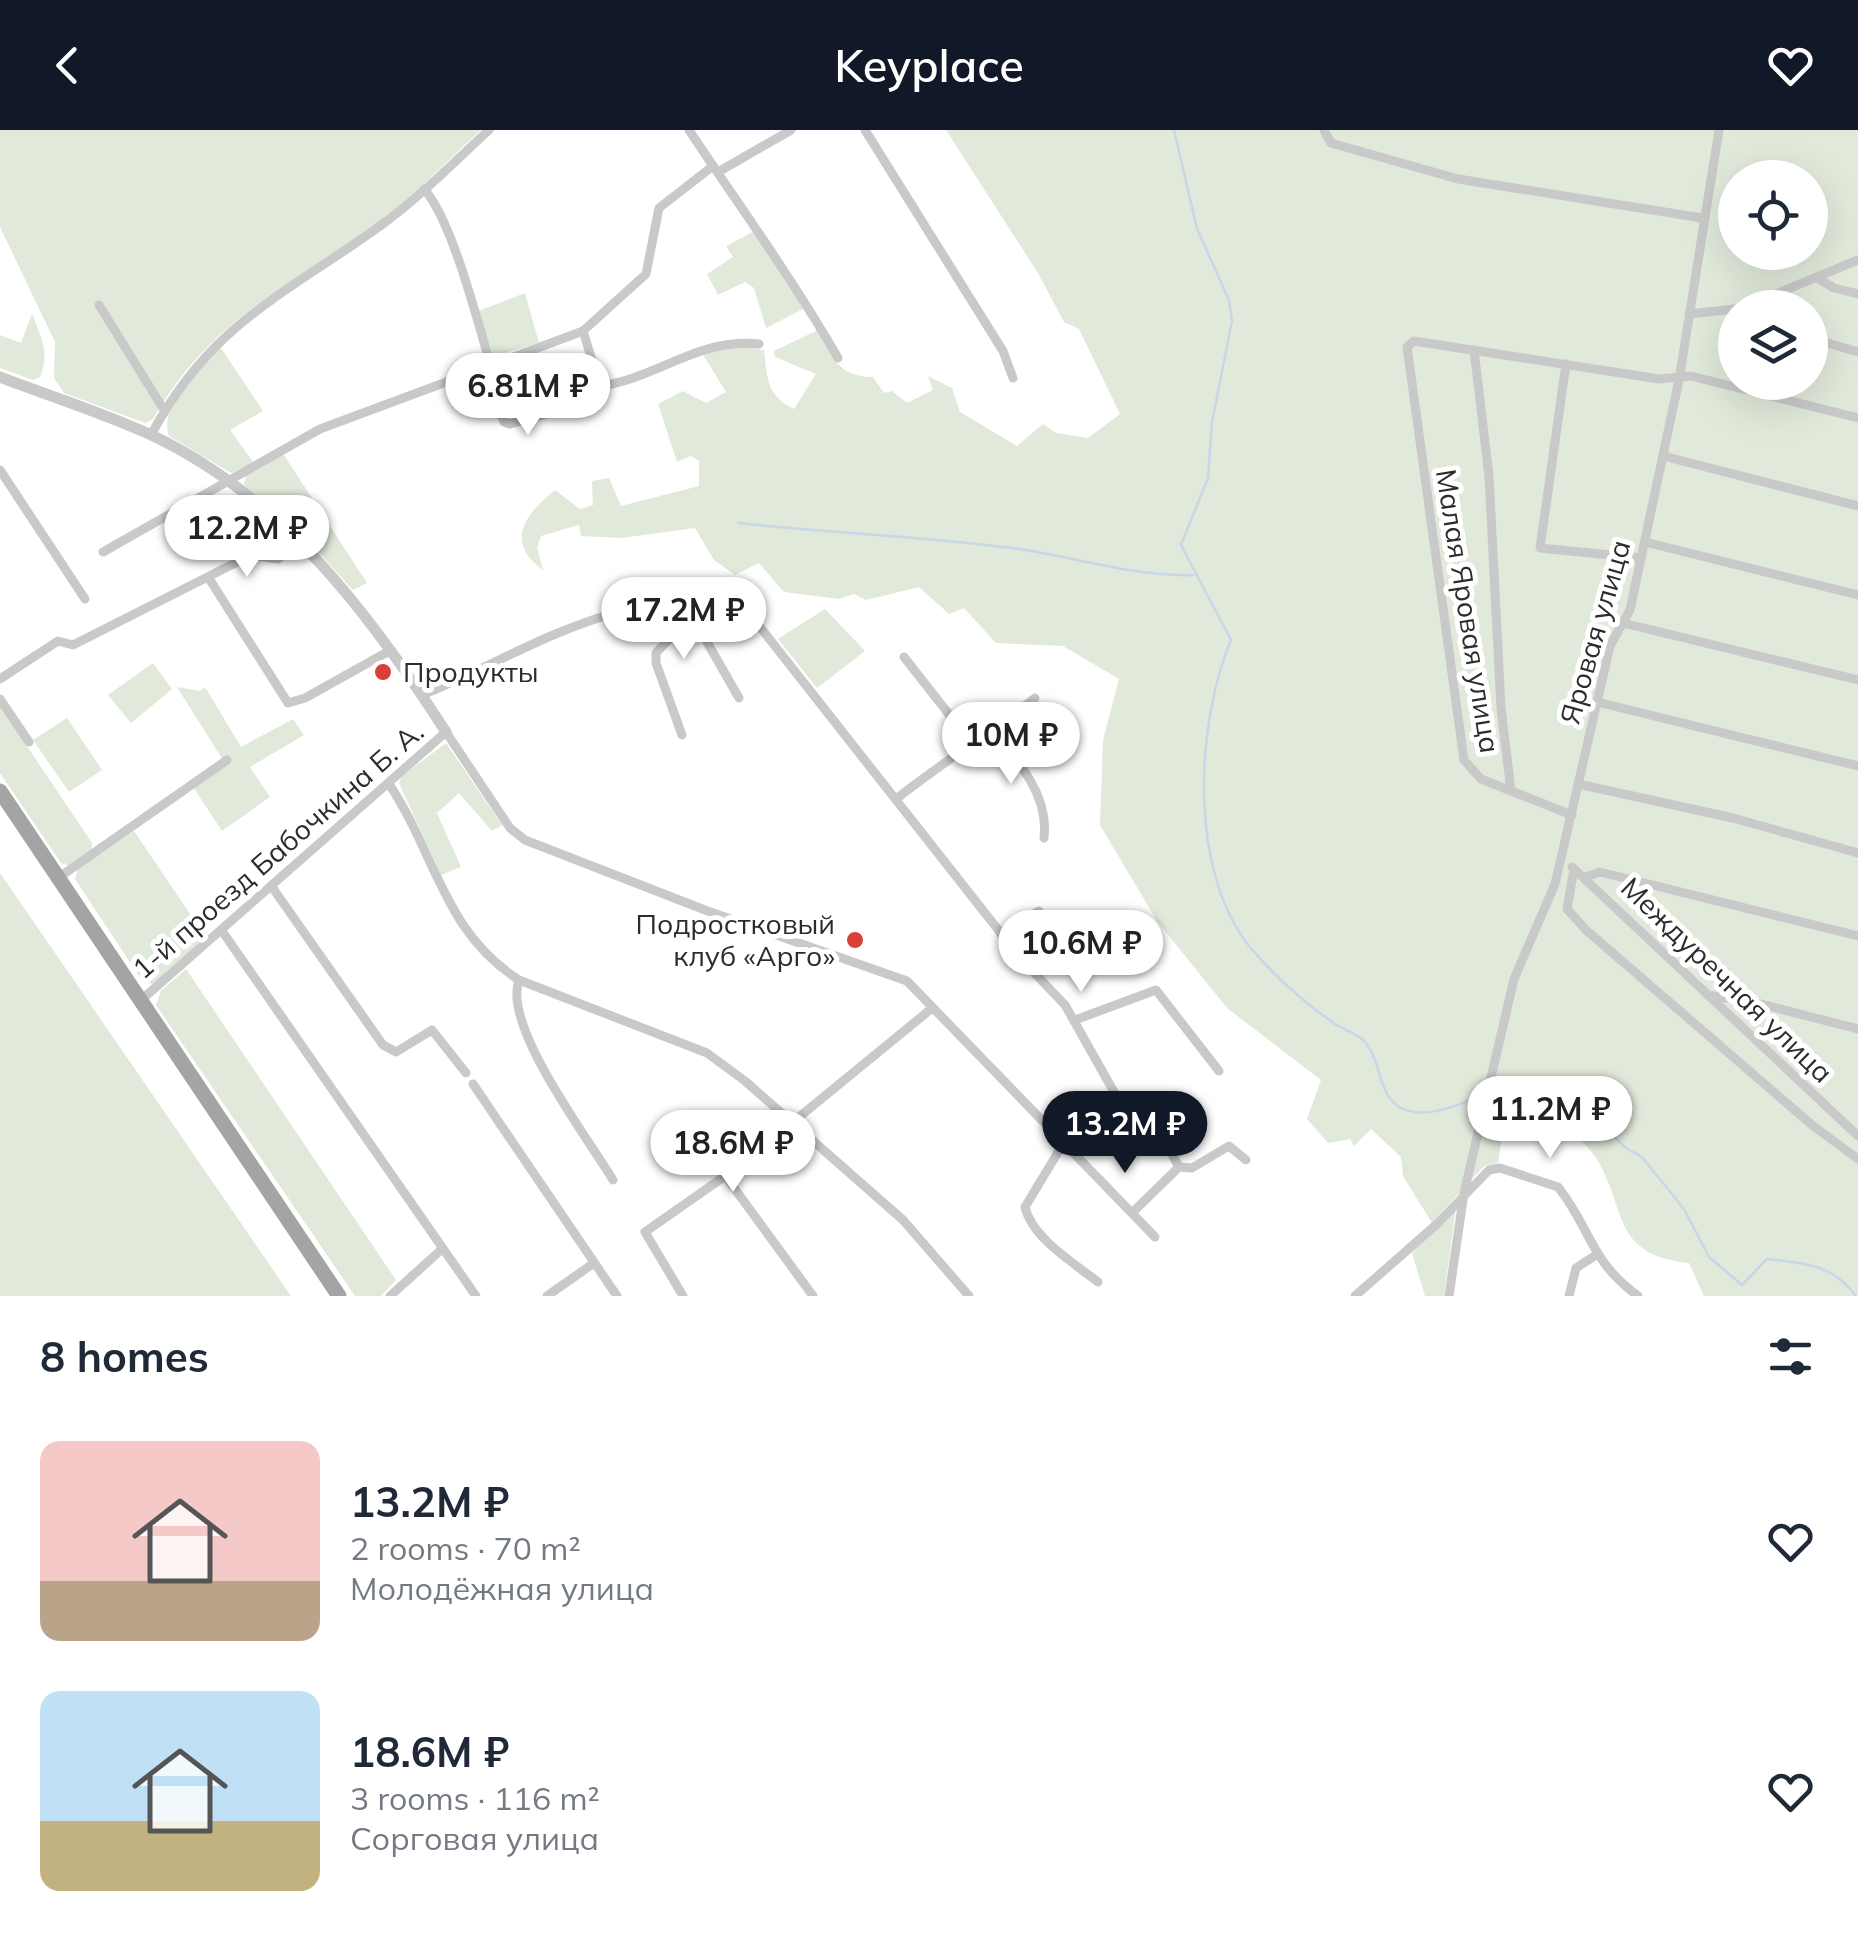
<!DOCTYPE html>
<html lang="en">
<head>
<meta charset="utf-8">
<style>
  :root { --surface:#fff; --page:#f6f6f7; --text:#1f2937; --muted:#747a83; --accent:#111827 }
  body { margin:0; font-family:Mulish,sans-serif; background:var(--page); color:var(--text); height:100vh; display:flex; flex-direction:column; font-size:38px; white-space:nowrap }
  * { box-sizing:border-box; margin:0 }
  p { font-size:32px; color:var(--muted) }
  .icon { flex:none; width:55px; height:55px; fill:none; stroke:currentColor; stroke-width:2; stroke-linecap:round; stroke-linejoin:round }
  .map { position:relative; height:1166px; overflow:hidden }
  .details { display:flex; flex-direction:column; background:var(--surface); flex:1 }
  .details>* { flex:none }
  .controls { position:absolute; left:1718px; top:30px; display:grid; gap:20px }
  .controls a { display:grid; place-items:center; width:110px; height:110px; border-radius:50%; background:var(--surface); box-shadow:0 10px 40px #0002; font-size:50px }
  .price { position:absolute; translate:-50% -85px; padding:0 22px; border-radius:35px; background:#fff; color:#222; font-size:32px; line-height:65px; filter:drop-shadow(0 2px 5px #0008) }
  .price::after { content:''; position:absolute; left:50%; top:60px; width:30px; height:22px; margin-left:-15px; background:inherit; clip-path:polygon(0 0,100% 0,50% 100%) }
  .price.on { background:var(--accent); color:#fff }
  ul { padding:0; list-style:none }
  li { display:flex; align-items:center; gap:30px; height:250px; padding:0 40px }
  li span { display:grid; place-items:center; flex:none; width:280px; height:200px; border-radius:20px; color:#555 }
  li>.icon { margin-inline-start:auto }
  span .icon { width:120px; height:120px; fill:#fffc; stroke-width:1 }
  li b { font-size:42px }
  h2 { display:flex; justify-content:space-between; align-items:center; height:120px; padding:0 40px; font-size:42px }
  header { display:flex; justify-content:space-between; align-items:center; height:130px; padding:0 40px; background:var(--accent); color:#fff; font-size:45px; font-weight:600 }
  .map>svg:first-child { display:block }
  .green { fill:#e0e9da; fill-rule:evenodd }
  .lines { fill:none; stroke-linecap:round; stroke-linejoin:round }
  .stream { stroke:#c7d7e8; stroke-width:2.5 }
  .minor { stroke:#c9c9c9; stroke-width:9 }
  .tertiary { stroke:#c9c9c9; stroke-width:11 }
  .primary { stroke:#a4a4a4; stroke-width:15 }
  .poi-dot { fill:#d84039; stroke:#fff; stroke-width:4 }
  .labels { text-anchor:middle; stroke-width:10; stroke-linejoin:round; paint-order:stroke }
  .street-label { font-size:28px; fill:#2c2c2c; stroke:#fff }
  .poi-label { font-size:28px; fill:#2c2c2c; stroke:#fff; text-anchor:start }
</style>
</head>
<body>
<header><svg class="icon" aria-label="back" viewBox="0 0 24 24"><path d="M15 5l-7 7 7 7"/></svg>Keyplace<svg class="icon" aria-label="heart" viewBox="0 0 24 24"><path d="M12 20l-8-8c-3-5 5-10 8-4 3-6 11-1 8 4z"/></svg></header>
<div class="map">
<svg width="1858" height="1166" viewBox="0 0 1858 1166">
  <rect width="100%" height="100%" fill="#fff"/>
  <g class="green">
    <path d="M0,0H481C445,32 411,70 371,98C283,161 212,188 153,289L145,293L64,263L54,248L55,212L0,97Z"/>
    <path d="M946,0H1858V1166H1704L1689,1133C1612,1125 1627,1081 1598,1031C1582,1003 1551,990 1524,976L1502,1005L1498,1033L1484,1036L1432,1093L1403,1046L1401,1027L1371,999L1354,1016L1350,1009L1328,1013L1307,989L1321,950L1227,878L1157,791L1100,695L1103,610L1119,549L1063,516L996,513L964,478L949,484L919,457L866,470L854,464L839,469L784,462L759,433L735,445L714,430L695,398L621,408L581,406L579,395L541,406L537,417L543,440C504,412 525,384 555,360L580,379L593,375L592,351L609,348L621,376L699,356V331L691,326L677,332L658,274L683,261L706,273L726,262L702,223L734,215L764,220C767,248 767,266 794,279L816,244L775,227L774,221L818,200C832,227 838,247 873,247L884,263L892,261L907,273L933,260L928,246L952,258L960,282L1017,316L1043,294L1056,303L1088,308L1120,284L1079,199L1064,192L1038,143ZM1735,48H1810V122H1735ZM1735,178H1810V252H1735Z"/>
    <polygon points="753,102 781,136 805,178 766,198 754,158 745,152 718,165 707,144 733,127 726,116"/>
    <polygon points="525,163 539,213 494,226 476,182"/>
    <path d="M32,184C41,206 50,224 40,247L33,250L0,238V205L21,213Z"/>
    <path d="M219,215L263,281L230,300L254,333L231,343L169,306C158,277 200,235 219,215Z"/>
    <polygon points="282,322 367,453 353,460 296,398 244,355 246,345"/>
    <polygon points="825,479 865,521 817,558 778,509"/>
    <polygon points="153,533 172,559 131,593 108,565"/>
    <polygon points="177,557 200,561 205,557 241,617 293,589 304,605 250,637 270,667 222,701 193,657 226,635"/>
    <polygon points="0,576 92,713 92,724 69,736 61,733 0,643"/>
    <polygon points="67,588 102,640 69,662 33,610"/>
    <polygon points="446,613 502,695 492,701 459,663 437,683 461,737 441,745 399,653 402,646"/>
    <polygon points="134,701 207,809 153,854 143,852 75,749 78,739"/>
    <polygon points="0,743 291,1166 0,1166"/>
    <polygon points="186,839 396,1150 381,1166 355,1166 156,875 161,861"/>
    <polygon points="1456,1078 1444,1166 1425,1166 1412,1123"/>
  </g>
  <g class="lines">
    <g class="stream">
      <path d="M1174,0L1197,99L1229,170L1232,191L1212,292L1208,348L1181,415L1231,510C1195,596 1189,742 1250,817C1274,846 1305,873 1335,894C1344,899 1354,903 1362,909C1379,924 1378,955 1391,970C1414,996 1460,975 1484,964"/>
      <path d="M738,393C830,403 921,406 1012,418C1072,426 1133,447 1193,445"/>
      <path d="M1491,960L1511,950L1573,966L1626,1018L1642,1027L1684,1079L1709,1127L1742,1155L1767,1129C1805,1133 1832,1134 1856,1166"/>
    </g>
    <g class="minor">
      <path d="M689,0C740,77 792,148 838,228"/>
      <polyline points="865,0 1003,221 1013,248"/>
      <polyline points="1324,0 1331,13 1458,49 1702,88"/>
      <polyline points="718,42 791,0"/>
      <path d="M424,59C452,90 477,190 490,233"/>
      <polyline points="1817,148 1834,158 1858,164"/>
      <polyline points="99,175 164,280"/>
      <polyline points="1742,178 1858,130"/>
      <polyline points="1689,184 1735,179"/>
      <polyline points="1810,208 1858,222"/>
      <polyline points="1474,220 1489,346 1501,578 1511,661"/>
      <polyline points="1566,234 1540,418 1641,428"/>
      <path d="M484,235L504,292L510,294C522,290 588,273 592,270C598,265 597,263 600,256L583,201"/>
      <path d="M600,256C658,248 699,207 759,214"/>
      <path d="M151,305C211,193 283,166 380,96C419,68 454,32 489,0"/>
      <polyline points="1663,326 1858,376"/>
      <polyline points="0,340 85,469"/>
      <polyline points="1645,412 1858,465"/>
      <polyline points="103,422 320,299 583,201 646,144 659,78 713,36"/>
      <polyline points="210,450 288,573 305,568 391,520"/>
      <path d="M649,477C652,495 671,506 687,512L724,491L728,481"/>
      <polyline points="1623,493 1858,550"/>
      <polyline points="703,505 739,568"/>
      <polyline points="672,506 656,523 656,533 682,605"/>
      <polyline points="904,527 970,611"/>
      <polyline points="0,549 58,511 73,515 251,425 278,429 300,411"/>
      <path d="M422,565C522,526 653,430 760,497L1022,830L1065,875L1114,962L1170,1021L1179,1037"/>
      <polyline points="0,569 29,612"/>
      <polyline points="1597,572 1858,636"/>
      <path d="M989,604C1020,629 1049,667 1044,708"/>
      <path d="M389,654C436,724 443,801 519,850L707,923L745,951L903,1090L969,1166"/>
      <polyline points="1578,654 1733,688 1858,723"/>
      <path d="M896,669C942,633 989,603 1035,568"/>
      <polyline points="1572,685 1481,649 1464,630 1407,217 1414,211 1659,249 1691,246 1858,288"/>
      <polyline points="1572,737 1858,1006"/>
      <polyline points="1574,739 1567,779 1586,800 1812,995 1858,1029"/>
      <polyline points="1586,747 1600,742 1858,806"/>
      <polyline points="58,748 227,630"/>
      <polyline points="272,757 383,915 396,922 432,900 466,943"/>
      <polyline points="222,801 476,1166"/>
      <polyline points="1000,803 1039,781"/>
      <path d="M519,850C502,896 588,1008 613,1050"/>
      <polyline points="1707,865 1753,872 1858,899"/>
      <polyline points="140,871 446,602 510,698 525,710 705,780 907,851 1155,1107"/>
      <polyline points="1075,890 1156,860 1219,941"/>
      <polyline points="473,954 617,1166"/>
      <polyline points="793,992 931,879"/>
      <polyline points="689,996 813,1166"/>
      <polyline points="1134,1081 1179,1037 1192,1038 1229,1016 1246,1030"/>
      <path d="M1098,1152C1074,1133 1032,1108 1025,1077L1063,1014L1114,962"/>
      <polyline points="390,1166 442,1119"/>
      <polyline points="547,1166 594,1133"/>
      <polyline points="683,1166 645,1102 725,1046 730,1035 783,984"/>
      <path d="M1355,1166L1437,1094L1489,1040L1500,1038L1558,1057C1592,1100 1589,1130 1638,1166"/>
      <polyline points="1449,1166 1464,1063 1514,849 1555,754 1610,516 1630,480 1679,250 1719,0"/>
      <polyline points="1569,1166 1576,1138 1596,1125"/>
    </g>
    <path class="tertiary" d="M0,247C49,266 101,282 149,304C281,365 370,484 446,602"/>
    <polyline class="primary" points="0,661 339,1166"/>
  </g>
  <g class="poi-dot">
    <circle cx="383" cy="542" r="10"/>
    <circle cx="855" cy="810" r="10"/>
  </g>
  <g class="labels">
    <g class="street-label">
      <text transform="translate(1468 481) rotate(81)" y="10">Малая Яровая улица</text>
      <text transform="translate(1595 502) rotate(-74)" y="10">Яровая улица</text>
      <text transform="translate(278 720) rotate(-41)" y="10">1-й проезд Бабочкина Б. А.</text>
      <text transform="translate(1727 850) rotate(44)" y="10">Междуречная улица</text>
    </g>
    <g class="poi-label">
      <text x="403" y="552">Продукты</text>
      <text x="835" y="804" text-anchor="end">Подростковый<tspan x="835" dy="32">клуб «Арго»</tspan></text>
    </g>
  </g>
</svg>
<div class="controls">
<a><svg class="icon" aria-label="locate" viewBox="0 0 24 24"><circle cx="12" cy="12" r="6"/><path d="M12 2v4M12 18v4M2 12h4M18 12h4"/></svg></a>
<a><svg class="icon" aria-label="layers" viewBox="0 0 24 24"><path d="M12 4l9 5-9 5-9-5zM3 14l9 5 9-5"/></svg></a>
</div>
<b class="price" style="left:528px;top:308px">6.81M ₽</b>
<b class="price" style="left:247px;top:450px">12.2M ₽</b>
<b class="price" style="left:684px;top:532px">17.2M ₽</b>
<b class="price" style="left:1011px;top:657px">10M ₽</b>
<b class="price" style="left:1081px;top:865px">10.6M ₽</b>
<b class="price" style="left:1550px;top:1031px">11.2M ₽</b>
<b class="price on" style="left:1125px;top:1046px">13.2M ₽</b>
<b class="price" style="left:733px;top:1065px">18.6M ₽</b>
</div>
<section class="details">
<h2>8 homes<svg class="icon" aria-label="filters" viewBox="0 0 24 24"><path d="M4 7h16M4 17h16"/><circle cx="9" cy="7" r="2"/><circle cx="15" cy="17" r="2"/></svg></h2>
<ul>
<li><span style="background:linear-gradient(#f6c9c9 70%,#b9a48a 0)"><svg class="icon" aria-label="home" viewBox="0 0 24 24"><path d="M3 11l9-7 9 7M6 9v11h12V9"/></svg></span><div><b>13.2M ₽</b><p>2 rooms · 70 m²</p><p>Молодёжная улица</p></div><svg class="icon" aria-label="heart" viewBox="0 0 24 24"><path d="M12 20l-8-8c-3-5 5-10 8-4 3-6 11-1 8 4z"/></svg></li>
<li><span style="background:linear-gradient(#bfe0f5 65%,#c2b280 0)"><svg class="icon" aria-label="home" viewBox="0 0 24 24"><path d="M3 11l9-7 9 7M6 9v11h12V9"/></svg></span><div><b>18.6M ₽</b><p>3 rooms · 116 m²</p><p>Сорговая улица</p></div><svg class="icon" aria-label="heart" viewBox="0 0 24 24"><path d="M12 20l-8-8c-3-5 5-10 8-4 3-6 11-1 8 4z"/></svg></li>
</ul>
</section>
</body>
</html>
